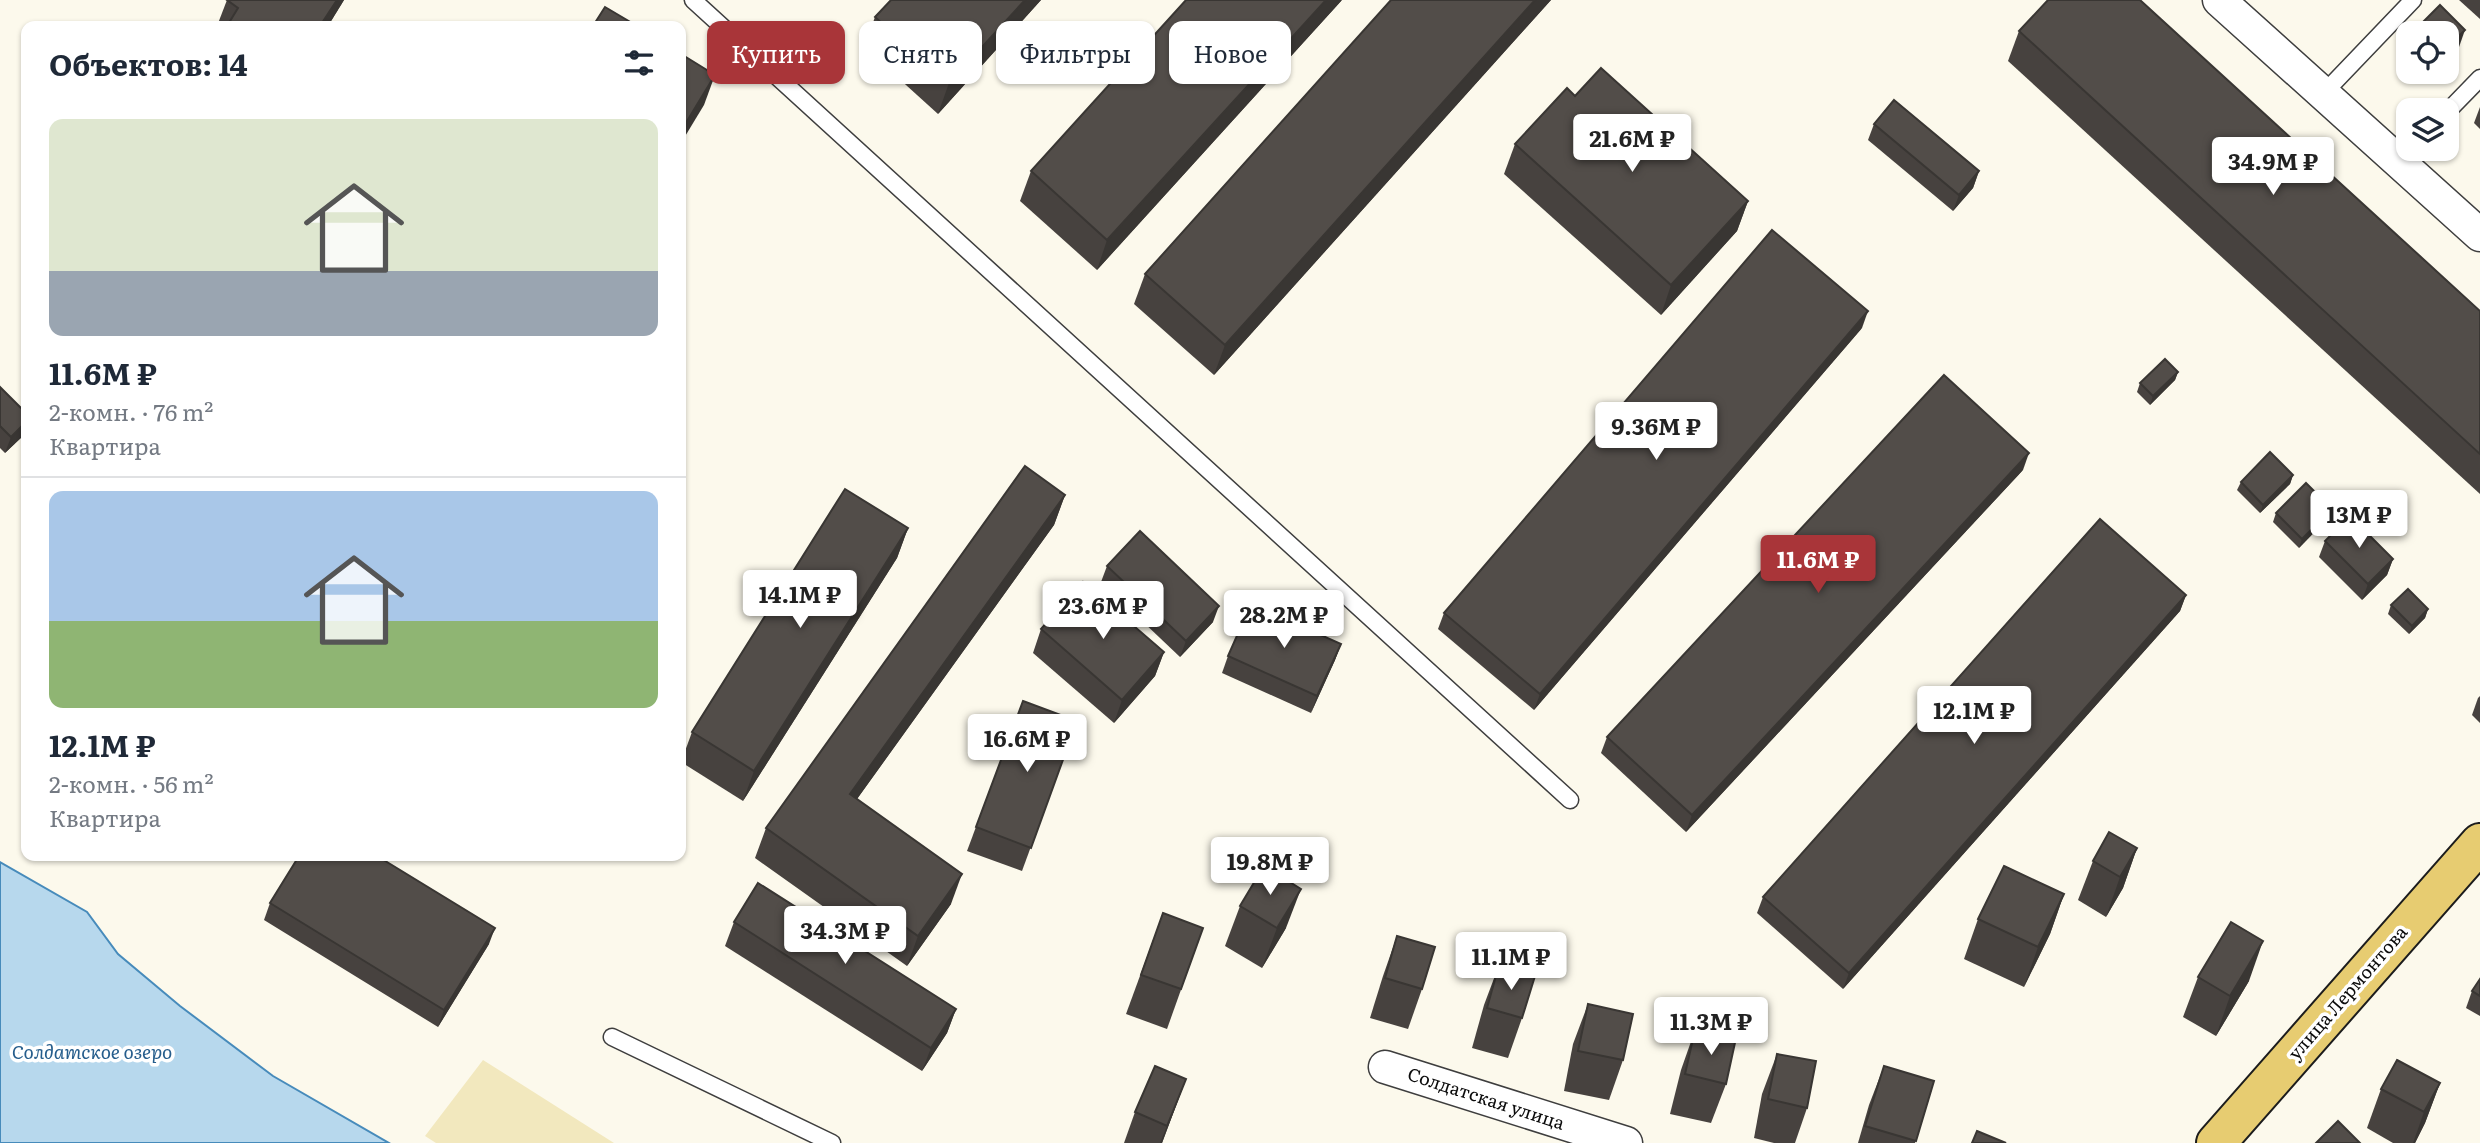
<!DOCTYPE html>
<html lang="ru">
<head>
<meta charset="utf-8">
<style>
  :root { --surface:#fff; --page:#f6f6f7; --text:#1f2937; --muted:#747a83; --line:#e0e1e3; --accent:#a93539 }
  body { margin:0; font-family:Literata,serif; background:var(--page); color:var(--text); height:100vh; display:flex; flex-direction:column; font-size:26px; white-space:nowrap }
  * { box-sizing:border-box; margin:0 }
  p { font-size:23px; color:var(--muted) }
  .icon { flex:none; width:38px; height:38px; fill:none; stroke:currentColor; stroke-width:2; stroke-linecap:round; stroke-linejoin:round }
  .map { position:relative; flex:1; overflow:hidden }
  .panel { position:absolute; left:21px; top:21px; width:665px; height:840px; display:flex; flex-direction:column; background:var(--surface); border-radius:14px; box-shadow:0 2px 5px #0004 }
  .panel>* { flex:none }
  .hud { position:absolute; left:707px; top:21px; width:665px; height:63px; display:flex; gap:14px }
  .tools { position:absolute; left:2396px; top:21px; display:grid; gap:14px }
  .tools a { display:grid; place-items:center; width:63px; height:63px; border-radius:14px; background:var(--surface); box-shadow:0 2px 5px #0004; font-size:35px }
  .price { position:absolute; translate:-50% -60px; padding:0 16px; border-radius:7px; background:#fff; color:#222; font-size:23px; line-height:46px; filter:drop-shadow(0 2px 4px #0008) }
  .price::after { content:''; position:absolute; left:50%; top:42px; width:21px; height:16px; margin-left:-10px; background:inherit; clip-path:polygon(0 0,100% 0,50% 100%) }
  .price.selected { background:var(--accent); color:#fff }
  ul { padding:0; list-style:none }
  li { display:grid; align-content:center; gap:14px; height:371px; padding:0 28px }
  li+li { border-top:2px solid var(--line) }
  li span { display:grid; place-items:center; height:217px; border-radius:14px; color:#555 }
  li>.icon { margin-inline-start:auto }
  span .icon { width:126px; height:126px; fill:#fffc; stroke-width:1 }
  li b { font-size:30px }
  h2 { display:flex; justify-content:space-between; align-items:center; height:84px; padding:0 28px; font-size:30px }
  .pill { padding:0 24px; border-radius:14px; background:var(--surface); box-shadow:0 2px 5px #0004; font-size:24px; line-height:63px }
  .pill.selected { background:var(--accent); color:#fff }
  .map>svg:first-child { display:block }
  .sand { fill:#f2e8be }
  .water { fill:#b7d8ed; stroke:#478bbb; stroke-width:2 }
  .lines { fill:none; stroke-linecap:round; stroke-linejoin:round }
  .lane-casing { stroke:#3e3e3e; stroke-width:19 }
  .street-casing { stroke:#3e3e3e; stroke-width:35 }
  .primary-casing { stroke:#1c1c1c; stroke-width:42 }
  .lane { stroke:#fff; stroke-width:16 }
  .street { stroke:#fff; stroke-width:32 }
  .primary { stroke:#e7cc71; stroke-width:38 }
  .wall { fill:#47423f }
  .shaded-wall { fill:#393633 }
  .building { fill:#524d49; stroke:#393633; stroke-width:2 }
  .labels { text-anchor:middle; stroke-width:7; stroke-linejoin:round; paint-order:stroke }
  .street-label { font-size:18px; fill:#0b0b0b; stroke:#fff }
  .water-label { font-size:19px; font-style:italic; fill:#255d8c; stroke:#fff }
</style>
</head>
<body>
<div class="map">
<svg width="2480" height="1143" viewBox="0 0 2480 1143">
  <rect width="100%" height="100%" fill="#fcf9ec"/>
  <polygon class="sand" points="483,1060 614,1143 436,1143 425,1136"/>
  <polygon class="water" points="0,862 87,912 118,954 180,1006 273,1076 389,1143 0,1143"/>
  <g class="lines">
    <g class="lane-casing">
      <g id="lane">
        <polyline points="693,0 1570,800"/>
        <polyline points="2323,94 2413,0"/>
        <polyline points="2446,113 2480,78"/>
        <polyline points="612,1037 832,1143"/>
      </g>
    </g>
    <g class="street-casing">
      <g id="street">
        <polyline points="2219,0 2480,235"/>
        <polyline points="1385,1067 1626,1143"/>
      </g>
    </g>
    <g class="primary-casing">
      <polyline id="primary" points="2216,1143 2480,843"/>
    </g>
    <use href="#lane" class="lane"/>
    <use href="#street" class="street"/>
    <use href="#primary" class="primary"/>
  </g>
  <g class="wall">
    <polygon points="227,0 344,0 328,26 217,26"/>
    <polygon points="891,0 1041,0 938,114 864,47 875,17"/>
    <polygon points="1342,0 1097,270 1020,201 1031,171"/>
    <polygon points="1391,0 1551,0 1214,375 1134,304 1145,274"/>
    <polygon points="2459,0 2480,0 2480,19"/>
    <polygon points="2019,31 2480,311 2480,494 2008,61"/>
    <polygon points="2408,37 2408,70 2397,59 2403,43"/>
    <polygon points="2409,72 2433,72 2421,84"/>
    <polygon points="1575,96 1748,201 1737,231 1661,315 1504,174 1515,144"/>
    <polygon points="2480,107 2480,129 2474,123"/>
    <polygon points="1874,124 1979,171 1973,188 1953,211 1868,140"/>
    <polygon points="1862,328 1534,710 1438,629 1444,613"/>
    <polygon points="2178,372 2175,380 2150,405 2137,392 2140,383"/>
    <polygon points="0,387 25,434 5,453 0,448"/>
    <polygon points="2023,470 1686,832 1601,753 1607,737"/>
    <polygon points="2293,475 2290,484 2260,513 2237,490 2241,482"/>
    <polygon points="1065,495 1054,525 857,799 951,904 907,966 755,858 766,828"/>
    <polygon points="2332,509 2329,517 2299,548 2273,522 2276,513"/>
    <polygon points="908,528 897,558 743,801 681,762 692,732"/>
    <polygon points="2325,541 2393,559 2387,575 2362,600 2319,557"/>
    <polygon points="1107,566 1213,622 1180,657 1101,582"/>
    <polygon points="2186,595 2180,611 1843,989 1757,913 1763,897"/>
    <polygon points="2391,605 2428,609 2425,618 2409,634 2388,614"/>
    <polygon points="1041,629 1164,652 1155,676 1114,723 1033,653"/>
    <polygon points="1341,644 1335,660 1311,713 1222,673 1228,656"/>
    <polygon points="2480,696 2480,723 2472,715 2478,698"/>
    <polygon points="1023,701 1077,721 1022,871 967,851"/>
    <polygon points="2137,848 2123,888 2106,917 2078,900 2093,861"/>
    <polygon points="2064,894 2050,934 2024,987 1964,959 1978,919"/>
    <polygon points="270,903 489,944 438,1027 264,920"/>
    <polygon points="1240,906 1286,928 1262,968 1225,946"/>
    <polygon points="1163,913 1203,928 1167,1029 1126,1014"/>
    <polygon points="734,922 956,1009 947,1033 922,1071 725,946"/>
    <polygon points="1397,936 1422,989 1408,1029 1370,1018 1383,976"/>
    <polygon points="1499,965 1522,1018 1508,1058 1472,1048 1484,1005"/>
    <polygon points="2198,977 2249,981 2216,1036 2183,1017"/>
    <polygon points="2480,979 2480,1016 2466,1008 2472,991"/>
    <polygon points="1588,1004 1623,1060 1609,1100 1564,1091 1573,1044"/>
    <polygon points="1695,1030 1726,1084 1711,1123 1670,1114 1681,1070"/>
    <polygon points="1777,1054 1807,1108 1795,1143 1774,1143 1754,1138 1762,1094"/>
    <polygon points="1884,1066 1934,1081 1915,1143 1858,1143 1869,1105"/>
    <polygon points="1186,1079 1162,1143 1124,1143 1135,1112"/>
    <polygon points="2440,1083 2425,1123 2415,1143 2393,1143 2367,1128 2381,1089"/>
  </g>
  <g class="shaded-wall">
    <polygon points="337,0 344,0 328,26 320,26"/>
    <polygon points="1025,0 1041,0 938,114 949,83"/>
    <polygon points="1326,0 1342,0 1097,270 1107,240"/>
    <polygon points="1535,0 1551,0 1214,375 1225,345"/>
    <polygon points="2465,30 2459,47 2446,59 2446,48"/>
    <polygon points="2426,72 2433,72 2421,84"/>
    <polygon points="715,75 704,105 681,143 681,131"/>
    <polygon points="1979,171 1973,188 1953,211 1959,195"/>
    <polygon points="1748,201 1737,231 1661,315 1671,285"/>
    <polygon points="1868,311 1862,328 1534,710 1540,694"/>
    <polygon points="2178,372 2175,380 2150,405 2153,396"/>
    <polygon points="26,422 26,430 25,434 5,453 11,437"/>
    <polygon points="2029,453 2023,470 1686,832 1692,815"/>
    <polygon points="2293,475 2290,484 2260,513 2263,505"/>
    <polygon points="1065,495 1054,525 839,824 850,794"/>
    <polygon points="2332,509 2329,517 2299,548 2302,539"/>
    <polygon points="908,528 897,558 743,801 754,771"/>
    <polygon points="2393,559 2387,575 2362,600 2368,584"/>
    <polygon points="2186,595 2180,611 1843,989 1849,973"/>
    <polygon points="1219,606 1213,622 1180,657 1186,641"/>
    <polygon points="2428,609 2425,618 2409,634 2412,626"/>
    <polygon points="1341,644 1335,660 1311,713 1317,696"/>
    <polygon points="1164,652 1155,676 1114,723 1122,700"/>
    <polygon points="2137,848 2123,888 2106,917 2120,877"/>
    <polygon points="962,874 951,904 907,966 918,936"/>
    <polygon points="1301,889 1286,928 1262,968 1277,928"/>
    <polygon points="2064,894 2050,934 2024,987 2038,947"/>
    <polygon points="495,928 489,944 438,1027 444,1010"/>
    <polygon points="2263,941 2249,981 2216,1036 2230,996"/>
    <polygon points="956,1009 947,1033 922,1071 931,1048"/>
    <polygon points="1186,1079 1162,1143 1160,1143"/>
    <polygon points="2440,1083 2425,1123 2415,1143 2413,1143 2424,1112"/>
  </g>
  <g class="building">
    <polygon points="227,0 337,0 320,26 227,26 238,8"/>
    <polygon points="891,0 1025,0 949,83 875,17"/>
    <polygon points="1186,0 1326,0 1107,240 1031,171"/>
    <polygon points="1391,0 1535,0 1225,345 1145,274"/>
    <polygon points="2048,0 2140,0 2480,311 2480,454 2019,31"/>
    <polygon points="2440,5 2465,30 2446,48 2446,33 2412,33"/>
    <polygon points="605,7 637,26 593,26"/>
    <polygon points="2408,37 2408,48 2403,43"/>
    <polygon points="681,54 715,75 681,131"/>
    <polygon points="1601,68 1748,201 1671,285 1515,144 1567,88 1575,96"/>
    <polygon points="1894,100 1979,171 1959,195 1874,124"/>
    <polygon points="1772,230 1868,311 1540,694 1444,613"/>
    <polygon points="2165,359 2178,372 2153,396 2140,383"/>
    <polygon points="1944,375 2029,453 1692,815 1607,737"/>
    <polygon points="0,387 26,413 26,422 11,437 0,426"/>
    <polygon points="2270,452 2293,475 2263,505 2241,482"/>
    <polygon points="1025,466 1065,495 850,794 962,874 918,936 766,828"/>
    <polygon points="2306,483 2332,509 2302,539 2276,513"/>
    <polygon points="845,489 908,528 754,771 692,732"/>
    <polygon points="2350,516 2393,559 2368,584 2325,541"/>
    <polygon points="2100,519 2186,595 1849,973 1763,897"/>
    <polygon points="1140,531 1219,606 1186,641 1107,566"/>
    <polygon points="1083,582 1164,652 1122,700 1041,629"/>
    <polygon points="2408,589 2428,609 2412,626 2391,605"/>
    <polygon points="1251,604 1341,644 1317,696 1228,656"/>
    <polygon points="1023,701 1077,721 1031,848 976,827"/>
    <polygon points="2109,832 2137,848 2120,877 2093,861"/>
    <polygon points="299,856 377,856 495,928 444,1010 270,903"/>
    <polygon points="1264,866 1301,889 1277,928 1240,906"/>
    <polygon points="2004,866 2064,894 2038,947 1978,919"/>
    <polygon points="758,883 956,1009 931,1048 734,922"/>
    <polygon points="1163,913 1203,928 1181,989 1141,975"/>
    <polygon points="2231,922 2263,941 2230,996 2198,977"/>
    <polygon points="1397,936 1435,947 1422,989 1385,978"/>
    <polygon points="1499,965 1535,976 1522,1018 1487,1008"/>
    <polygon points="2480,979 2480,996 2472,991"/>
    <polygon points="1588,1004 1633,1014 1623,1060 1578,1051"/>
    <polygon points="1695,1030 1736,1038 1726,1084 1685,1074"/>
    <polygon points="1777,1054 1816,1061 1807,1108 1768,1099"/>
    <polygon points="2397,1060 2440,1083 2424,1112 2381,1089"/>
    <polygon points="1155,1066 1186,1079 1167,1126 1135,1112"/>
    <polygon points="1884,1066 1934,1081 1916,1141 1865,1126"/>
    <polygon points="2338,1121 2360,1143 2316,1143"/>
    <polygon points="1977,1131 2006,1143 1972,1143"/>
  </g>
  <g class="labels">
    <g class="street-label">
      <text transform="translate(2348 993) rotate(-49)" y="6">улица Лермонтова</text>
      <text transform="translate(1486 1099) rotate(18)" y="6">Солдатская улица</text>
    </g>
    <g class="water-label">
      <text x="92" y="1059">Солдатское озеро</text>
    </g>
  </g>
</svg>
<div class="tools">
<a><svg class="icon" aria-label="locate" viewBox="0 0 24 24"><circle cx="12" cy="12" r="6"/><path d="M12 2v4M12 18v4M2 12h4M18 12h4"/></svg></a>
<a><svg class="icon" aria-label="layers" viewBox="0 0 24 24"><path d="M12 4l9 5-9 5-9-5zM3 14l9 5 9-5"/></svg></a>
</div>
<b class="price" style="left:1632px;top:174px">21.6M ₽</b>
<b class="price" style="left:2273px;top:197px">34.9M ₽</b>
<b class="price" style="left:1656px;top:462px">9.36M ₽</b>
<b class="price" style="left:2359px;top:550px">13M ₽</b>
<b class="price selected" style="left:1818px;top:595px">11.6M ₽</b>
<b class="price" style="left:800px;top:630px">14.1M ₽</b>
<b class="price" style="left:1103px;top:641px">23.6M ₽</b>
<b class="price" style="left:1284px;top:650px">28.2M ₽</b>
<b class="price" style="left:1974px;top:746px">12.1M ₽</b>
<b class="price" style="left:1027px;top:774px">16.6M ₽</b>
<b class="price" style="left:1270px;top:897px">19.8M ₽</b>
<b class="price" style="left:845px;top:966px">34.3M ₽</b>
<b class="price" style="left:1511px;top:992px">11.1M ₽</b>
<b class="price" style="left:1711px;top:1057px">11.3M ₽</b>
<div class="hud">
<a class="pill selected">Купить</a>
<a class="pill">Снять</a>
<a class="pill">Фильтры</a>
<a class="pill">Новое</a>
</div>
<section class="panel">
<h2>Объектов: 14<svg class="icon" aria-label="filters" viewBox="0 0 24 24"><path d="M4 7h16M4 17h16"/><circle cx="9" cy="7" r="2"/><circle cx="15" cy="17" r="2"/></svg></h2>
<ul>
<li><span style="background:linear-gradient(#dfe7d0 70%,#9aa5b1 0)"><svg class="icon" aria-label="home" viewBox="0 0 24 24"><path d="M3 11l9-7 9 7M6 9v11h12V9"/></svg></span><div><b>11.6M ₽</b><p>2-комн. · 76 m²</p><p>Квартира</p></div></li>
<li><span style="background:linear-gradient(#a9c7e8 60%,#8fb573 0)"><svg class="icon" aria-label="home" viewBox="0 0 24 24"><path d="M3 11l9-7 9 7M6 9v11h12V9"/></svg></span><div><b>12.1M ₽</b><p>2-комн. · 56 m²</p><p>Квартира</p></div></li>
</ul>
</section>
</div>
</body>
</html>
